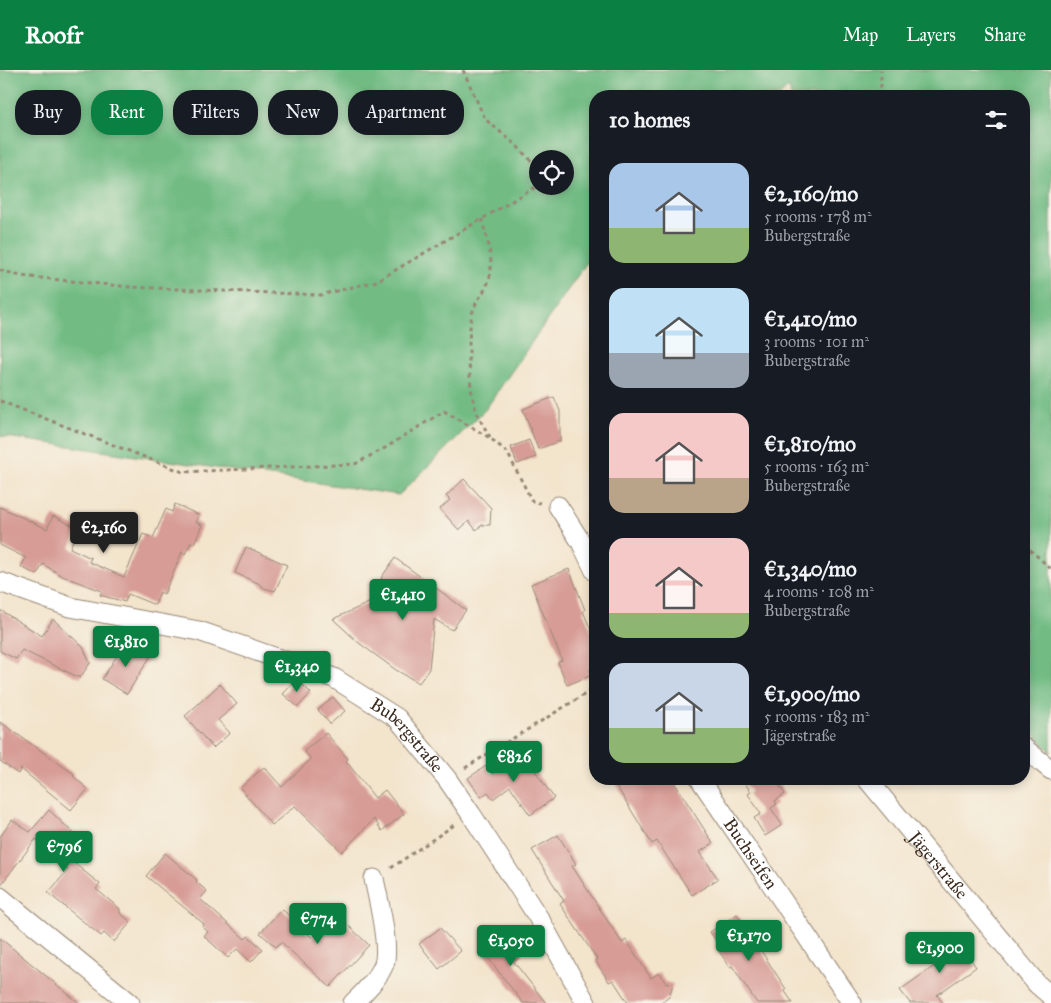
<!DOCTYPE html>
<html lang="en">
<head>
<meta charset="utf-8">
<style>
  :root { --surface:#171b24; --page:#20242c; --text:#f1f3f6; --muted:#9ea1a6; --accent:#0b8043 }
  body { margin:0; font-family:"IM FELL Great Primer",serif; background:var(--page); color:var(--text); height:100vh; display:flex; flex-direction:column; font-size:19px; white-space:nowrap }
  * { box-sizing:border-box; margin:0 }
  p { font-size:16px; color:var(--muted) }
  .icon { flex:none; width:28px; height:28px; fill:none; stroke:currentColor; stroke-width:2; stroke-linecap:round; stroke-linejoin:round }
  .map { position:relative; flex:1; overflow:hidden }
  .panel { position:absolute; left:589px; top:20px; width:441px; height:695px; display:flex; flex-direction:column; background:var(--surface); border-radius:20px; box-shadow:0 2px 8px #0003 }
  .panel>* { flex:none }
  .top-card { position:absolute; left:15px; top:20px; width:475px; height:45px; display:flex; gap:10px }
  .fabs { position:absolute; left:529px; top:80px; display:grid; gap:10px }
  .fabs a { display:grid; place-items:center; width:45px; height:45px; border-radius:50%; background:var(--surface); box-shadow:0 2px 8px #0003; font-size:25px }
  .price { position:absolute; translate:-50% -42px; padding:0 11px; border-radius:5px; background:var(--accent); color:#fff; font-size:16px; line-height:32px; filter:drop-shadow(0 1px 2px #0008) }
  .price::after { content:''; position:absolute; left:50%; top:30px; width:15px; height:11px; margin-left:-8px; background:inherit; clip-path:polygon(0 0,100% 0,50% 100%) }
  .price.active { background:#222; color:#fff }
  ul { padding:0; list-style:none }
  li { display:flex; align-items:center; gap:15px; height:125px; padding:0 20px }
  li span { display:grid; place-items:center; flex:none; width:140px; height:100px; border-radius:15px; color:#555 }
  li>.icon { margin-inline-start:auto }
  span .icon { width:60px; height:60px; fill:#fffc; stroke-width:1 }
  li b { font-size:21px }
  h2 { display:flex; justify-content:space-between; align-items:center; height:60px; padding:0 20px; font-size:21px }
  .chip { padding:0 18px; border-radius:20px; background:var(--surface); box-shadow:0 2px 8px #0003; font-size:18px; line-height:45px }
  .chip.active { background:var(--accent); color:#fff }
  header { display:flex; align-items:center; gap:30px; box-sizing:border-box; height:70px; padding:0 25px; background:var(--accent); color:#fff }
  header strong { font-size:24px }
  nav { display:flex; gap:28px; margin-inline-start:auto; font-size:18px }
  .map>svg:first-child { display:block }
  .forest { fill:#72bc84; stroke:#567351; fill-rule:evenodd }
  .building { fill:#d79c96 }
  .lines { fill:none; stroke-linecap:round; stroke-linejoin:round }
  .street-casing { stroke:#978775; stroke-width:21 }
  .path { stroke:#978775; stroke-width:3; stroke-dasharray:4 4; stroke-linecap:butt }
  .street { stroke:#fff; stroke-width:19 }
  .labels { text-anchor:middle; stroke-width:4; stroke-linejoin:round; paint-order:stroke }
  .street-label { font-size:18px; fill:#3b2a1e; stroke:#f7f3e8 }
</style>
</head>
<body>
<header>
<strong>Roofr</strong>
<nav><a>Map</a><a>Layers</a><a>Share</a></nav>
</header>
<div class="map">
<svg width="1051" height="933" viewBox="0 0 1051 933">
  <rect width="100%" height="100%" fill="#f7f3e8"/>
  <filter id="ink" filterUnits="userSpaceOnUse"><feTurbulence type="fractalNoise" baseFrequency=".02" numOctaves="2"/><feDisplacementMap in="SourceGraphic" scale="10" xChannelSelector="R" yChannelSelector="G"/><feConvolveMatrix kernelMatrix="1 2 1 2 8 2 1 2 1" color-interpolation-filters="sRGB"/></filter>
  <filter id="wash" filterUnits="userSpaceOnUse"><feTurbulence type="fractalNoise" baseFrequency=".0096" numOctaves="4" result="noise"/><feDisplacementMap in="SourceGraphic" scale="20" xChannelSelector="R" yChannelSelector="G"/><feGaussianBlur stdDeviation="1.12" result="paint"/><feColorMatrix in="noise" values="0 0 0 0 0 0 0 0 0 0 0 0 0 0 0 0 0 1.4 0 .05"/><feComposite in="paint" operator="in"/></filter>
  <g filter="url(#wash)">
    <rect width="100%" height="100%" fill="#f3e4cc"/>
    <path class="forest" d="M0,0H1051V682L1024,653V26H791L789,17L780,26H595V203L587,192L485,340L399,425L0,366ZM538,89H565V116H538Z"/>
    <g id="blocks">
      <g class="building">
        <polygon points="554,327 560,341 560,371 538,379 523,339"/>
        <polygon points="529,370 536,387 517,394 511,377"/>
        <polygon points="464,409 491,438 490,455 482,455 476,460 469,451 459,460 440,439 450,430 446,426"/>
        <polygon points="175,434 199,445 196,452 202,455 194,474 191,472 185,484 182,482 164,524 160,522 155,535 128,524 125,532 100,525 102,521 62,506 43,494 37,505 21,497 26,488 0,475 0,437 47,459 53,446 78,458 70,478 91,488 89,492 124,507 143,464 153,468 166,439 172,442"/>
        <polygon points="246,477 287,495 275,521 264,518 258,513 235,503"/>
        <polygon points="395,488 466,540 452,560 434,549 429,599 419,613 396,600 359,573 333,549 395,521 381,508"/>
        <polygon points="569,499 585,540 583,541 595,570 595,598 590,600 592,605 567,615 558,592 562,590 531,514"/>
        <polygon points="0,540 42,566 53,549 83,577 90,593 80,608 22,580 16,589 0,581"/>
        <polygon points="126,572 150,587 127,624 102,609"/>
        <polygon points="297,609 311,623 298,637 283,624"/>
        <polygon points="220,614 237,634 218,650 230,663 213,678 185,646"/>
        <polygon points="333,627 345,641 330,654 318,640"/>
        <polygon points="0,652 74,704 73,706 88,719 71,740 21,699 18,704 0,691"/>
        <polygon points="326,663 348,689 346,691 375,728 385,720 404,744 382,761 374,749 342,782 295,736 272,755 240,718 264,697 282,717 311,689 304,681"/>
        <polygon points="522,682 554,728 530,745 510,716 493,729 488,722 481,727 468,708 486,696 492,704"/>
        <polygon points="612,709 672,709 713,773 700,782 718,809 692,825 657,771 652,774"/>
        <polygon points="742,709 775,709 785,724 775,731 777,734 771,738 782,755 765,766 754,748 761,744 748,724 751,722"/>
        <polygon points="49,740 90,779 75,794 100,814 96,819 120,839 120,843 131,852 114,872 104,863 101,866 48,823 68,800 36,769 0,816 0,767 12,750 30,762"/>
        <polygon points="558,765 576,794 572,796 622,873 626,870 651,908 659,903 665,912 673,914 669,927 661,933 628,933 613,910 609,912 595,890 597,889 560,834 564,831 532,780"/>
        <polygon points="165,783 197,810 196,812 207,821 200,829 245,869 248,866 263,879 251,892 237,879 228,888 204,866 208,862 202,856 204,854 146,806"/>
        <polygon points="282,839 312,868 335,843 369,875 330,917 281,872 276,877 260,863"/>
        <polygon points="737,844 786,919 784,920 793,933 757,933 732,896 730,897 718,880 721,878 710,862"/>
        <polygon points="440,858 461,881 439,899 419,874"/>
        <polygon points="505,860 523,884 514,892 546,933 523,933 481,879"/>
        <polygon points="955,867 976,897 937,925 943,933 910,933 900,920 940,892 933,882"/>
        <polygon points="0,868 79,933 0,933"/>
      </g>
    </g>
  </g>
  <g filter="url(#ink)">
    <use href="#blocks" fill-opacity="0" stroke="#978775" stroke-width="1"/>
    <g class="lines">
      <g class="street-casing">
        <g id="street">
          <polyline points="558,436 581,472 595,501"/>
          <path id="s1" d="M0,512L70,537L199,561L334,608L397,648L447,709L471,744L540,850L586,933"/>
          <polyline points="1024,678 1051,700"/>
          <path id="s2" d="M700,709L852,933"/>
          <path id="s3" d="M867,709L1037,914L1051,926"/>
          <polyline points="0,827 130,933"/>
          <path d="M353,933C363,924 380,906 384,894C390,876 378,828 374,809"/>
        </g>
      </g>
      <g class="path">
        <polyline points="463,0 485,49 516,75 532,92 538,106"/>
        <polyline points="881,26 881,0"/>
        <path d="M482,149C487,170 497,197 486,217C481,227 475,232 472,244C467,267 468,318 476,340C479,349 485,358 490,367"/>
        <polyline points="0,200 21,206 130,217 320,225 377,211 534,118 538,106"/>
        <polyline points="0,331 183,402 355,394 385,378 444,341 490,368 507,382 532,431 540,433"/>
        <polyline points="1024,474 1051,499"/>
        <polyline points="1024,480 1029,479"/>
        <polyline points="465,698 595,618"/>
        <polyline points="391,798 454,755"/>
      </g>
      <use href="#street" class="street"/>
    </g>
  </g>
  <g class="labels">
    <g class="street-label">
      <text dy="6" stroke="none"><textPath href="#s1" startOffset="442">Bubergstraße</textPath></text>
      <text dy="6" stroke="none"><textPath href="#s2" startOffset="90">Buchseifen</textPath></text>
      <text dy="6" stroke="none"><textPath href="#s3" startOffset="112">Jägerstraße</textPath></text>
    </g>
  </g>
</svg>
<div class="fabs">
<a><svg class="icon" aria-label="locate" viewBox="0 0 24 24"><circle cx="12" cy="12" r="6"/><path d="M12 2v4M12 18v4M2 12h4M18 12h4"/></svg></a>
</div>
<b class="price active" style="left:104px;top:484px">€2,160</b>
<b class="price" style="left:403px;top:551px">€1,410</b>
<b class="price" style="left:126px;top:598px">€1,810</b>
<b class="price" style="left:297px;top:623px">€1,340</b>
<b class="price" style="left:514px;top:713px">€826</b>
<b class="price" style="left:64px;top:803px">€796</b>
<b class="price" style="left:318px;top:875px">€774</b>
<b class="price" style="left:749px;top:892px">€1,170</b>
<b class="price" style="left:511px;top:897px">€1,050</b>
<b class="price" style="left:940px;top:904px">€1,900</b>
<div class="top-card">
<a class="chip">Buy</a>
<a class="chip active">Rent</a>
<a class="chip">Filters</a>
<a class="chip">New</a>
<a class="chip">Apartment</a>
</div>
<section class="panel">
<h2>10 homes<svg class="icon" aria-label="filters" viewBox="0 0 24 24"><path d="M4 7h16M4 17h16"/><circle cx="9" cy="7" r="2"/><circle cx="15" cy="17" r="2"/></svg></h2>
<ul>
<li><span style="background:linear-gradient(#a9c7e8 65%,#8fb573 0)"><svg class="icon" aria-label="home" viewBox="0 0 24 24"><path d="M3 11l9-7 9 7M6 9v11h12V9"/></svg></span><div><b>€2,160/mo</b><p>5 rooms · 178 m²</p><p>Bubergstraße</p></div></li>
<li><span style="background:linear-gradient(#bfe0f5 65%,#9aa5b1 0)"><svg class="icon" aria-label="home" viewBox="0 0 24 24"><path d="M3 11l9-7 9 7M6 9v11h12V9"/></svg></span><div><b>€1,410/mo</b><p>3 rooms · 101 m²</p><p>Bubergstraße</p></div></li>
<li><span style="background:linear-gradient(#f6c9c9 65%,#b9a48a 0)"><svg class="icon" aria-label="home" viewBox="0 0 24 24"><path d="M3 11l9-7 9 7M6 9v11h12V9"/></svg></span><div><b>€1,810/mo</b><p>5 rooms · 163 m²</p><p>Bubergstraße</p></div></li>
<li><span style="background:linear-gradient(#f6c9c9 75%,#8fb573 0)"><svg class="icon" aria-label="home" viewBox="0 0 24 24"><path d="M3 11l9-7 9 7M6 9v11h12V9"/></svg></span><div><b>€1,340/mo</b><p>4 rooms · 108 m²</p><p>Bubergstraße</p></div></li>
<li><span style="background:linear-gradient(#c9d6e8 65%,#8fb573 0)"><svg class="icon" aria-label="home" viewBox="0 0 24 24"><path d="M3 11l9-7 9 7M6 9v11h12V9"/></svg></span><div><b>€1,900/mo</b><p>5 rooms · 183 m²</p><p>Jägerstraße</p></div></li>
</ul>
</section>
</div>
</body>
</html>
